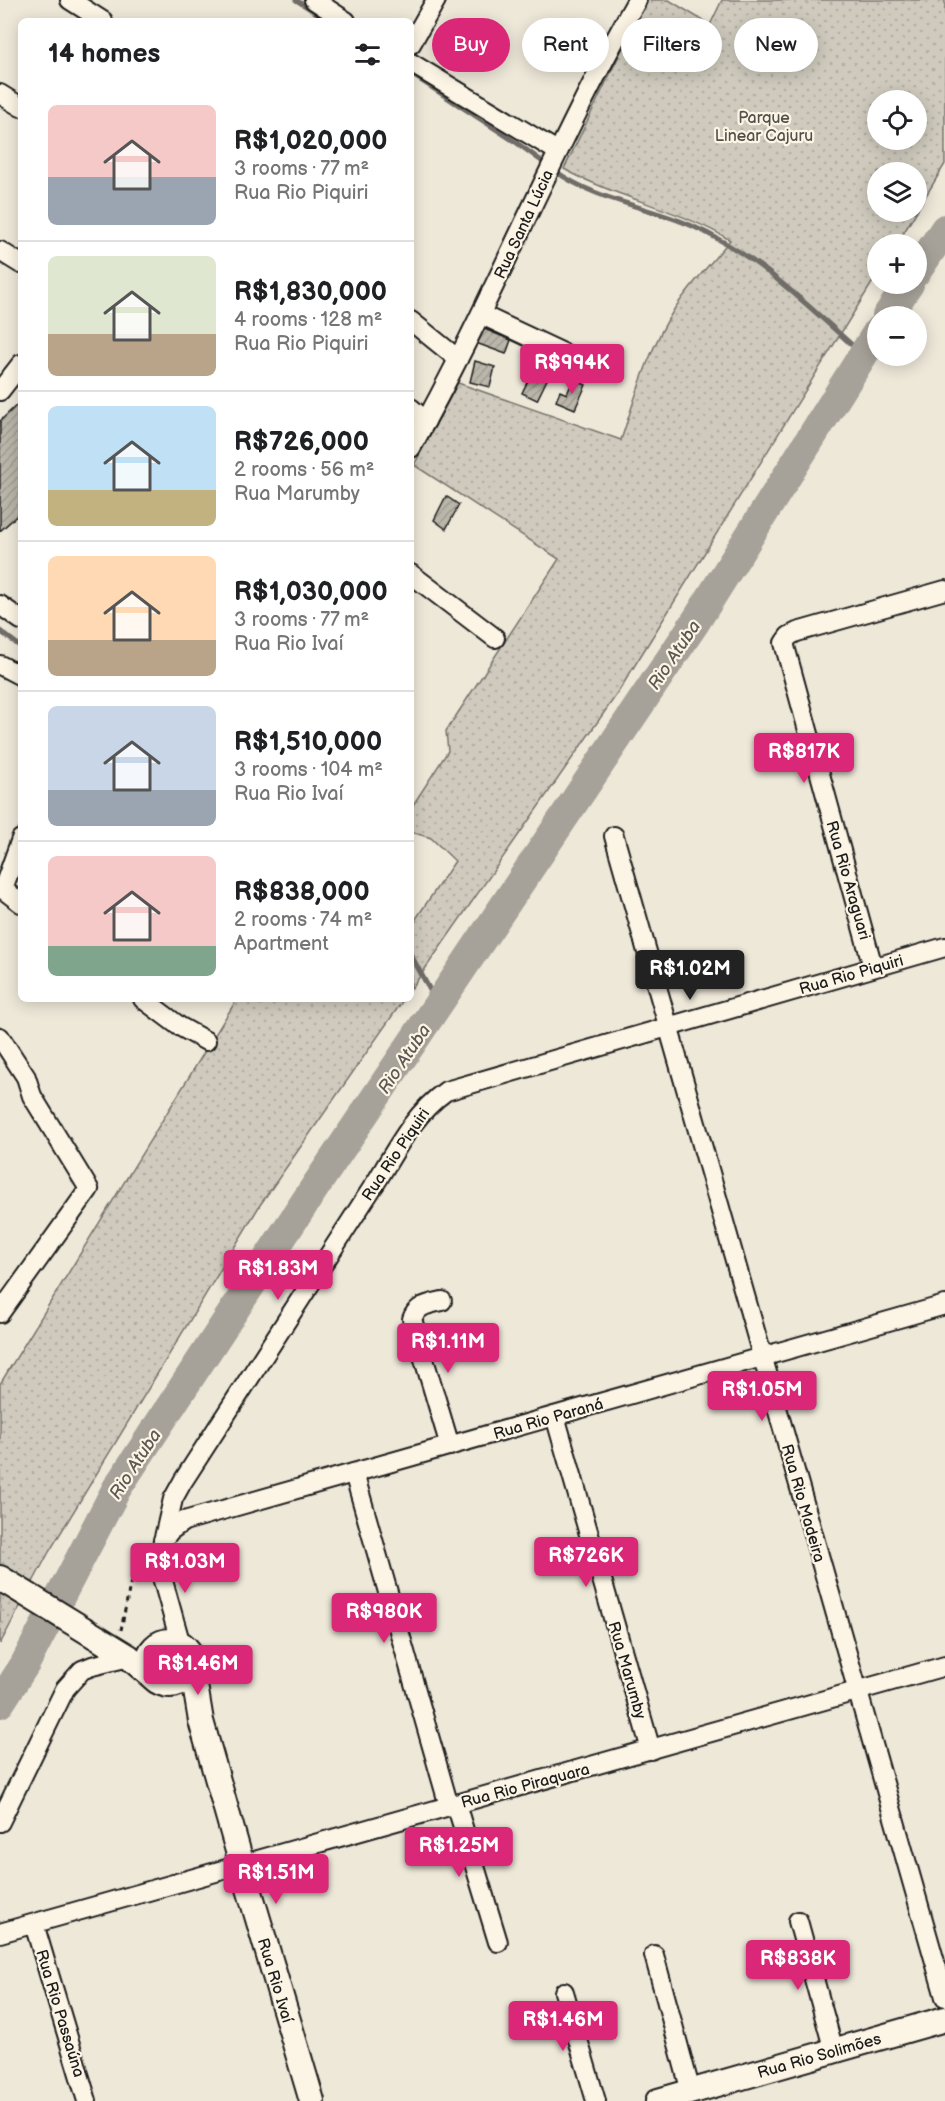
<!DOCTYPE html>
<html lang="en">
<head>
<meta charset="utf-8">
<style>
  :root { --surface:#fff; --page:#f2f2f2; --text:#202124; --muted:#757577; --line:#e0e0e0; --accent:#db2777 }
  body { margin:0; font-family:"Balsamiq Sans",sans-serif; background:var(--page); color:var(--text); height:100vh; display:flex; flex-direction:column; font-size:22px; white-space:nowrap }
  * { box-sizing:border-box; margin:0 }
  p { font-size:20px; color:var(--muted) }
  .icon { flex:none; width:33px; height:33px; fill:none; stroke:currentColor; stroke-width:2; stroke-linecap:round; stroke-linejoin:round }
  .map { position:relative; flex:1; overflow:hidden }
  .details { position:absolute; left:18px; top:18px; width:396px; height:984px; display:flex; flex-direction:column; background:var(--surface); border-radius:9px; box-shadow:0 3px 15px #0003 }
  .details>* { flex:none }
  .banner { position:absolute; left:432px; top:18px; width:423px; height:54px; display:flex; gap:12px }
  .fabs { position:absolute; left:867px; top:90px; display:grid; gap:12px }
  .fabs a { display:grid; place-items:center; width:60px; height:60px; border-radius:50%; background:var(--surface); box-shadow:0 3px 15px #0003; font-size:30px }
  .price { position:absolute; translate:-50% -51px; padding:0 14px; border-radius:6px; background:var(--accent); color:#fff; font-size:20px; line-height:39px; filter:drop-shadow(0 2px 3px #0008) }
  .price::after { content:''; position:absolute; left:50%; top:36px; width:18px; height:14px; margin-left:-9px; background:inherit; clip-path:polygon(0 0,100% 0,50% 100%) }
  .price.on { background:#222; color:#fff }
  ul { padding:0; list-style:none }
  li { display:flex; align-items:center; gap:18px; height:150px; padding:0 30px }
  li+li { border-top:2px solid var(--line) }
  li span { display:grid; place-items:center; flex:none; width:168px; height:120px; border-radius:9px; color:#555 }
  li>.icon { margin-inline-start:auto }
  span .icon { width:72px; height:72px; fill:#fffc; stroke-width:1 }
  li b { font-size:26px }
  h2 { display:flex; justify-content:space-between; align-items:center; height:72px; padding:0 30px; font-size:26px }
  .pill { padding:0 21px; border-radius:27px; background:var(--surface); box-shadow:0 3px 15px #0003; font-size:21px; line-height:54px }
  .pill.on { background:var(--accent); color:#fff }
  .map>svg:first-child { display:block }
  .green { fill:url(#green-dots); stroke:#76736c; stroke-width:1.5; fill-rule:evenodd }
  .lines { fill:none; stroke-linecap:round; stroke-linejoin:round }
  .stream { stroke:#6f6c67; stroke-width:5 }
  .river { stroke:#a7a299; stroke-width:30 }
  .building { fill:url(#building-hatch); stroke:#1c1c1c; stroke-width:1.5 }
  .minor-casing { stroke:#1c1c1c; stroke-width:22 }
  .tertiary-casing { stroke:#1c1c1c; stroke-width:28 }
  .path { stroke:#1c1c1c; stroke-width:3; stroke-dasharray:4.5 4.5; stroke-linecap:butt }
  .minor { stroke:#fcf5e5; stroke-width:18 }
  .tertiary { stroke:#fcf5e5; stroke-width:24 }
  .labels { text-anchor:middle; stroke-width:4.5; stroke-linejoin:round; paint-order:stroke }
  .park-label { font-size:16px; fill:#52504c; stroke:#fcf5e5 }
  .street-label { font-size:16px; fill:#1c1c1c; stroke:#fcf5e5 }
  .water-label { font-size:18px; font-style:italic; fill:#5b5854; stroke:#fcf5e5 }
</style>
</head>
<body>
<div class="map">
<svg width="945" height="2101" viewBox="0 0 945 2101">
  <defs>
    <pattern id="green-dots" width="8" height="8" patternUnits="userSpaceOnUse" patternTransform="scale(1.5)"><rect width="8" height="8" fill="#cfcabd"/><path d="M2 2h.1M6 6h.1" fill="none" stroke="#b1ada2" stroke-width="1.8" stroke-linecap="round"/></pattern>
    <pattern id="building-hatch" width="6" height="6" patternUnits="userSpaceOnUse" patternTransform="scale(1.5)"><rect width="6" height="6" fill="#bab6aa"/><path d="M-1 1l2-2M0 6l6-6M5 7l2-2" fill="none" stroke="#9f9c92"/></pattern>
  </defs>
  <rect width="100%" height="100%" fill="#eee8d9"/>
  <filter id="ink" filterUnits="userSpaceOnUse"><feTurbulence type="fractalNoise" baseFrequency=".0167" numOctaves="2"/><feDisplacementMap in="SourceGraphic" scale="12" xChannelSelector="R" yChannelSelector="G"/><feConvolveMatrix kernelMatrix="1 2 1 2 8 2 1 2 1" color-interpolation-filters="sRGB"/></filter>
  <g filter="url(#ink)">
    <g class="green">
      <path d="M646,0H669L710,25L722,0H945V164L897,244H878L877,275L617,694L411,989V926L455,861L431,838L411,832V808L448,751L446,731L559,559L414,465L458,383L621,440C636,395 649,348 675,308C691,284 712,262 730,240C679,209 617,198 564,169ZM878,100H916V140H878ZM878,172H916V212H878Z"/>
      <polygon points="237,999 404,999 260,1205 49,1552 0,1644 0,1384"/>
    </g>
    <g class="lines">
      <g class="stream">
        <polyline points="296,0 329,21"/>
        <polyline points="411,74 517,143 547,165"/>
        <path d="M554,170C594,200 646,206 690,225C757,254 808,306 862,354"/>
        <polyline points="0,631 21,647"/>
        <polyline points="411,955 438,1005"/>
      </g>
      <g class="river">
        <polyline points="916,272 945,229"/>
        <polyline points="887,316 909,284"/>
        <polyline points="0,1703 25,1664 117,1488 315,1187 696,621 878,331"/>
      </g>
    </g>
    <g class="building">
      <polygon points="482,328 511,340 506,354 476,343"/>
      <polygon points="542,352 557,359 537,400 522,393"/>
      <polygon points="475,361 495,367 490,387 470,382"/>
      <polygon points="573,380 586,385 575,409 556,401 560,391 567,394"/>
      <polygon points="21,401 21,512 0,531 0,421"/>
      <polygon points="446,496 459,505 446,529 434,520"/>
    </g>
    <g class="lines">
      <g class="minor-casing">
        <g id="minor">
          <polyline points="70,0 103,21"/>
          <polyline points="314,0 346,21"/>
          <polyline points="411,44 436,0"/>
          <polyline points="411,63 557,151"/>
          <polyline points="0,94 21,107"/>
          <polyline points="0,251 21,264"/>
          <polyline points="482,315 595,368"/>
          <polyline points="411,321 458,359"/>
          <polyline points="0,391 21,364"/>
          <polyline points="411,408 426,421"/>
          <path d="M411,448C493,302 554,146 637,0"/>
          <polyline points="411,574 495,638"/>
          <polyline points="0,605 21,620"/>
          <polyline points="0,665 21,676"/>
          <polyline points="614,836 945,1997"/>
          <polyline points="0,887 21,903"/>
          <polyline points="3,889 21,839"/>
          <polyline points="873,967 784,643 789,636 797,632 945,590"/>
          <polyline points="143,999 179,1026 206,1041"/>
          <polyline points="0,1037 26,1077 32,1096 89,1189 0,1313"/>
          <path d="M442,1301C429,1304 417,1305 412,1319L450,1446"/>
          <polyline points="555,1416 651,1750"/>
          <polyline points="354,1473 449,1806"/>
          <polyline points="163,1540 170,1531 184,1521 945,1305"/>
          <path d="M181,1645L158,1563L173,1499L183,1481L378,1179C398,1146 414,1114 446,1091L945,947"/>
          <polyline points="456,1804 498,1942"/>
          <polyline points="0,1822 65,1689 82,1670 92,1666 129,1657"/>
          <polyline points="798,1921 834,2051"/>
          <polyline points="34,1924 87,2101"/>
          <polyline points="0,1933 945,1666"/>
          <polyline points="654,1955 691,2092"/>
          <polyline points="564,1992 596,2101"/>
        </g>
      </g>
      <g class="tertiary-casing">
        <g id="tertiary">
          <polyline points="0,1578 129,1657 157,1681"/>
          <circle cx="170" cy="1663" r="22"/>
          <polyline points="192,1667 201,1721 242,1865 312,2101"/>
          <polyline points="658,2101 945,2019"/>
        </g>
      </g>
      <polyline class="path" points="121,1630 130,1585 132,1579 143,1571"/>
      <use href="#minor" class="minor"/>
      <use href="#tertiary" class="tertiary"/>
    </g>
  </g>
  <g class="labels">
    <g class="park-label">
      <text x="764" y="123">Parque<tspan x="764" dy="18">Linear Cajuru</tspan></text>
    </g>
    <g class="street-label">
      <text transform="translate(523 224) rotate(-65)" y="6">Rua Santa Lúcia</text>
      <text transform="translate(849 880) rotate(74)" y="6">Rua Rio Araguari</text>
      <text transform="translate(851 974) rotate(-16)" y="6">Rua Rio Piquiri</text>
      <text transform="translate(395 1154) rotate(-56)" y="6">Rua Rio Piquiri</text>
      <text transform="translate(548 1418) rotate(-16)" y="6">Rua Rio Paraná</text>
      <text transform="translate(804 1503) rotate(74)" y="6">Rua Rio Madeira</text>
      <text transform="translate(628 1670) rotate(74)" y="6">Rua Marumby</text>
      <text transform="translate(525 1785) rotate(-15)" y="6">Rua Rio Piraquara</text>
      <text transform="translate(276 1980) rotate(73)" y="6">Rua Rio Ivaí</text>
      <text transform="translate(61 2013) rotate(73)" y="6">Rua Rio Passaúna</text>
      <text transform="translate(819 2055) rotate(-16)" y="6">Rua Rio Solimões</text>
    </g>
    <g class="water-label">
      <text transform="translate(674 655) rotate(-56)" y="6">Rio Atuba</text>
      <text transform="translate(404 1059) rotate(-56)" y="6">Rio Atuba</text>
      <text transform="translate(135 1464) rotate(-57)" y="6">Rio Atuba</text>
    </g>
  </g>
</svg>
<div class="fabs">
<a><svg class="icon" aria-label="locate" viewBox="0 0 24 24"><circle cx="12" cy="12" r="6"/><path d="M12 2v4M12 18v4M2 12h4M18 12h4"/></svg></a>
<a><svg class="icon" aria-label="layers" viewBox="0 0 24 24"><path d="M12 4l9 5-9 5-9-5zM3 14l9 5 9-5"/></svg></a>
<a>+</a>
<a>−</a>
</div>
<b class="price" style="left:572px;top:395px">R$994K</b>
<b class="price" style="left:804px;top:784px">R$817K</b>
<b class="price on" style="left:690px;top:1001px">R$1.02M</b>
<b class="price" style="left:278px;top:1301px">R$1.83M</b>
<b class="price" style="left:448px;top:1374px">R$1.11M</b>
<b class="price" style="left:762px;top:1422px">R$1.05M</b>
<b class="price" style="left:586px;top:1588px">R$726K</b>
<b class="price" style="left:185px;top:1594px">R$1.03M</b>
<b class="price" style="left:384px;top:1644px">R$980K</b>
<b class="price" style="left:198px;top:1696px">R$1.46M</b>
<b class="price" style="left:459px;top:1878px">R$1.25M</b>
<b class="price" style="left:276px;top:1905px">R$1.51M</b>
<b class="price" style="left:798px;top:1991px">R$838K</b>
<b class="price" style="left:563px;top:2052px">R$1.46M</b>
<div class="banner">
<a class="pill on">Buy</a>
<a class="pill">Rent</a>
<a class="pill">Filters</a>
<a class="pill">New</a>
</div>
<section class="details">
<h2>14 homes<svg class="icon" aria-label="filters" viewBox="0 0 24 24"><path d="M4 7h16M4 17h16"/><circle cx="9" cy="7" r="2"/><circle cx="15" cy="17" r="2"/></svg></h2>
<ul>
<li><span style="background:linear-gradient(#f6c9c9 60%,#9aa5b1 0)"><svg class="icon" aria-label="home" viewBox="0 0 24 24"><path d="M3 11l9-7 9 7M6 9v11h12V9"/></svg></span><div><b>R$1,020,000</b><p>3 rooms · 77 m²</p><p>Rua Rio Piquiri</p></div></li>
<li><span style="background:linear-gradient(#dfe7d0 65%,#b9a48a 0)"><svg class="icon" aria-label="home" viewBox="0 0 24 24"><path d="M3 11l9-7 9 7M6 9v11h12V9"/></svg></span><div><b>R$1,830,000</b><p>4 rooms · 128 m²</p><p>Rua Rio Piquiri</p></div></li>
<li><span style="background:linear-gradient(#bfe0f5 70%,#c2b280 0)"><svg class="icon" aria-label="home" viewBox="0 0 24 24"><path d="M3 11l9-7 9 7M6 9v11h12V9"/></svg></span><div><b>R$726,000</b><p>2 rooms · 56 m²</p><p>Rua Marumby</p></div></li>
<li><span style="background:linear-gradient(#ffd9b3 70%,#b9a48a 0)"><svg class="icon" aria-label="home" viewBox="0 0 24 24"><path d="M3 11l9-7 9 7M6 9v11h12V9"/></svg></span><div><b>R$1,030,000</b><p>3 rooms · 77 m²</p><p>Rua Rio Ivaí</p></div></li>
<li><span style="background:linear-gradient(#c9d6e8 70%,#9aa5b1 0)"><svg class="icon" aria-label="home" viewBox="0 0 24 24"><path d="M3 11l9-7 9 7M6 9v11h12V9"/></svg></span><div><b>R$1,510,000</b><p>3 rooms · 104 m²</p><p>Rua Rio Ivaí</p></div></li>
<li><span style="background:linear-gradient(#f6c9c9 75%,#7fa58c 0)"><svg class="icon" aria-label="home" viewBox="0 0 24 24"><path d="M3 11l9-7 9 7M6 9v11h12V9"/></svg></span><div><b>R$838,000</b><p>2 rooms · 74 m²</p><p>Apartment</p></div></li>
</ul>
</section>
</div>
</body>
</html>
